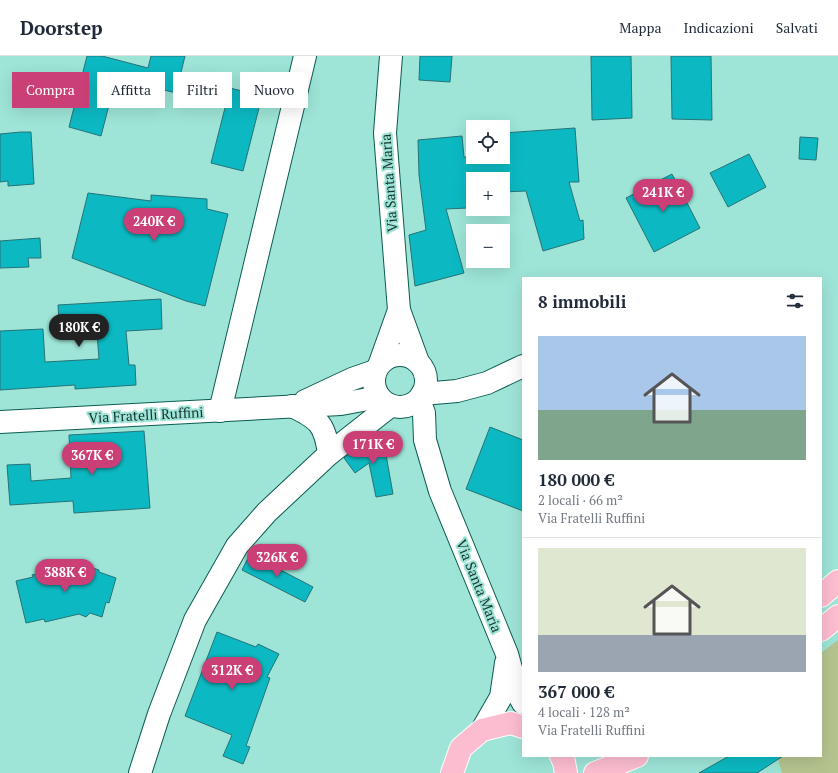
<!DOCTYPE html>
<html lang="it">
<head>
<meta charset="utf-8">
<style>
  :root { --surface:#fff; --page:#f6f6f7; --text:#1f2937; --muted:#747a83; --line:#e0e1e3; --accent:#ca3f75 }
  body { margin:0; font-family:"PT Serif",serif; background:var(--page); color:var(--text); height:100vh; display:flex; flex-direction:column; font-size:15px; white-space:nowrap }
  * { box-sizing:border-box; margin:0 }
  p { font-size:13px; color:var(--muted) }
  .icon { flex:none; width:22px; height:22px; fill:none; stroke:currentColor; stroke-width:2; stroke-linecap:round; stroke-linejoin:round }
  .map { position:relative; flex:1; overflow:hidden }
  .sheet { position:absolute; left:522px; top:221px; width:300px; height:480px; display:flex; flex-direction:column; background:var(--surface); border-radius:0px; box-shadow:0 4px 16px #0002 }
  .sheet>* { flex:none }
  .guide { position:absolute; left:12px; top:16px; width:380px; height:36px; display:flex; gap:8px }
  .controls { position:absolute; left:466px; top:64px; display:grid; gap:8px }
  .controls a { display:grid; place-items:center; width:44px; height:44px; border-radius:0px; background:var(--surface); box-shadow:0 4px 16px #0002; font-size:20px }
  .price { position:absolute; translate:-50% -34px; padding:0 9px; border-radius:14px; background:var(--accent); color:#fff; font-size:13px; line-height:26px; filter:drop-shadow(0 1px 2px #0008) }
  .price::after { content:''; position:absolute; left:50%; top:24px; width:12px; height:9px; margin-left:-6px; background:inherit; clip-path:polygon(0 0,100% 0,50% 100%) }
  .price.active { background:#222; color:#fff }
  ul { padding:0; list-style:none }
  li { display:grid; align-content:center; gap:8px; height:212px; padding:0 16px }
  li+li { border-top:1px solid var(--line) }
  li span { display:grid; place-items:center; height:124px; border-radius:0px; color:#555 }
  li>.icon { margin-inline-start:auto }
  span .icon { width:72px; height:72px; fill:#fffc; stroke-width:1 }
  li b { font-size:17px }
  h2 { display:flex; justify-content:space-between; align-items:center; height:48px; padding:0 16px; font-size:17px }
  .pill { padding:0 14px; border-radius:0px; background:var(--surface); box-shadow:0 4px 16px #0002; font-size:14px; line-height:36px }
  .pill.active { background:var(--accent); color:#fff }
  header { display:flex; align-items:center; gap:24px; box-sizing:border-box; height:56px; padding:0 20px; background:var(--surface); border-bottom:1px solid var(--line) }
  header strong { font-size:19px }
  nav { display:flex; gap:22px; margin-inline-start:auto; font-size:14px }
  .map>svg:first-child { display:block }
  .green { fill:#b5c48f }
  .building { fill:#0cb9c2; stroke:#267378 }
  .lines { fill:none; stroke-linecap:round; stroke-linejoin:round }
  .minor-casing { stroke:#0b5c51; stroke-width:24 }
  .major-casing { stroke:#fff; stroke-width:24 }
  .minor { stroke:#fff; stroke-width:22 }
  .major { stroke:#fcbdd0; stroke-width:22 }
  .labels { text-anchor:middle; stroke-width:4; stroke-linejoin:round; paint-order:stroke }
  .street-label { font-size:14px; fill:#16342f; stroke:#9ee5d7 }
</style>
</head>
<body>
<header>
<strong>Doorstep</strong>
<nav><a>Mappa</a><a>Indicazioni</a><a>Salvati</a></nav>
</header>
<div class="map">
<svg width="838" height="717" viewBox="0 0 838 717">
  <rect width="100%" height="100%" fill="#9ee5d7"/>
  <polygon class="green" points="838,584 838,717 782,717 777,700 821,700 821,597"/>
  <g class="building">
    <polygon points="87,0 102,0 148,12 151,0 185,0 176,37 116,22 101,80 69,71"/>
    <polygon points="420,0 452,0 450,26 419,24"/>
    <polygon points="591,0 631,0 632,62 592,64"/>
    <polygon points="671,0 711,0 712,64 672,63"/>
    <polygon points="230,32 262,40 243,115 211,107"/>
    <polygon points="575,72 579,126 569,126 580,165 583,164 584,183 543,195 526,135 503,136 503,123 467,123 467,152 446,153 464,217 415,230 409,179 426,174 419,119 418,84 462,80 464,101 503,101 503,77"/>
    <polygon points="21,76 31,76 34,128 8,130 8,125 0,126 0,78"/>
    <polygon points="800,81 818,82 816,104 799,103"/>
    <polygon points="749,98 766,131 728,151 710,117"/>
    <polygon points="672,118 700,172 654,196 626,142"/>
    <polygon points="88,137 151,145 151,139 207,143 207,153 228,158 205,250 186,245 72,202"/>
    <polygon points="40,182 41,202 28,202 29,211 0,212 0,185"/>
    <polygon points="161,243 162,273 126,275 129,309 135,309 136,329 75,333 75,329 0,334 0,275 43,273 45,306 99,303 96,264 59,266 58,249"/>
    <polygon points="490,371 523,384 523,455 466,433"/>
    <polygon points="144,375 150,452 74,457 73,445 10,449 7,409 30,408 31,425 71,422 69,379"/>
    <polygon points="376,381 385,393 393,438 376,441 369,407 355,417 344,402 369,383 370,385"/>
    <polygon points="250,498 313,531 305,546 242,514"/>
    <polygon points="68,504 99,514 99,516 116,522 109,547 106,546 102,561 90,557 86,561 79,558 45,566 44,563 26,567 16,525 33,521 32,519 60,512"/>
    <polygon points="217,576 256,591 258,588 279,598 267,621 270,622 246,690 250,691 243,708 223,700 232,679 185,660"/>
    <polygon points="729,700 783,700 757,717 699,717"/>
  </g>
  <g class="lines">
    <g class="minor-casing">
      <g id="minor">
        <polyline points="391,0 385,77 399,254 418,306"/>
        <circle cx="400" cy="325" r="26"/>
        <polyline points="380,307 399,254"/>
        <polyline points="422,338 457,335 487,327 523,310"/>
        <polyline points="419,344 424,357 425,384 440,435 507,598 518,638 523,647"/>
        <polyline points="305,345 352,323 375,315"/>
        <path d="M292,350C319,363 325,368 329,398"/>
        <polyline points="220,355 305,0"/>
        <polyline points="0,366 341,348 379,341"/>
        <polyline points="482,674 501,641 506,607"/>
        <polyline points="140,717 159,658 195,564 237,490 267,456 329,398 390,350"/>
      </g>
    </g>
    <g class="major-casing">
      <g id="major">
        <polyline points="821,540 838,525"/>
        <polyline points="821,574 838,560"/>
        <polyline points="561,700 564,706 566,717"/>
        <polyline points="452,717 461,692 482,674 511,667 523,671"/>
        <polyline points="595,717 637,700"/>
      </g>
    </g>
    <use href="#minor" class="minor"/>
    <use href="#major" class="major"/>
  </g>
  <g class="labels">
    <g class="street-label">
      <text transform="translate(389 127) rotate(-94)" y="5">Via Santa Maria</text>
      <text transform="translate(146 359) rotate(-3)" y="5">Via Fratelli Ruffini</text>
      <text transform="translate(479 530) rotate(68)" y="5">Via Santa Maria</text>
    </g>
  </g>
</svg>
<div class="controls">
<a><svg class="icon" aria-label="locate" viewBox="0 0 24 24"><circle cx="12" cy="12" r="6"/><path d="M12 2v4M12 18v4M2 12h4M18 12h4"/></svg></a>
<a>+</a>
<a>−</a>
</div>
<b class="price" style="left:663px;top:157px">241K €</b>
<b class="price" style="left:154px;top:186px">240K €</b>
<b class="price active" style="left:79px;top:292px">180K €</b>
<b class="price" style="left:373px;top:409px">171K €</b>
<b class="price" style="left:92px;top:420px">367K €</b>
<b class="price" style="left:277px;top:522px">326K €</b>
<b class="price" style="left:65px;top:537px">388K €</b>
<b class="price" style="left:232px;top:635px">312K €</b>
<div class="guide">
<a class="pill active">Compra</a>
<a class="pill">Affitta</a>
<a class="pill">Filtri</a>
<a class="pill">Nuovo</a>
</div>
<section class="sheet">
<h2>8 immobili<svg class="icon" aria-label="filters" viewBox="0 0 24 24"><path d="M4 7h16M4 17h16"/><circle cx="9" cy="7" r="2"/><circle cx="15" cy="17" r="2"/></svg></h2>
<ul>
<li><span style="background:linear-gradient(#a9c7e8 60%,#7fa58c 0)"><svg class="icon" aria-label="home" viewBox="0 0 24 24"><path d="M3 11l9-7 9 7M6 9v11h12V9"/></svg></span><div><b>180 000 €</b><p>2 locali · 66 m²</p><p>Via Fratelli Ruffini</p></div></li>
<li><span style="background:linear-gradient(#dfe7d0 70%,#9aa5b1 0)"><svg class="icon" aria-label="home" viewBox="0 0 24 24"><path d="M3 11l9-7 9 7M6 9v11h12V9"/></svg></span><div><b>367 000 €</b><p>4 locali · 128 m²</p><p>Via Fratelli Ruffini</p></div></li>
</ul>
</section>
</div>
</body>
</html>
